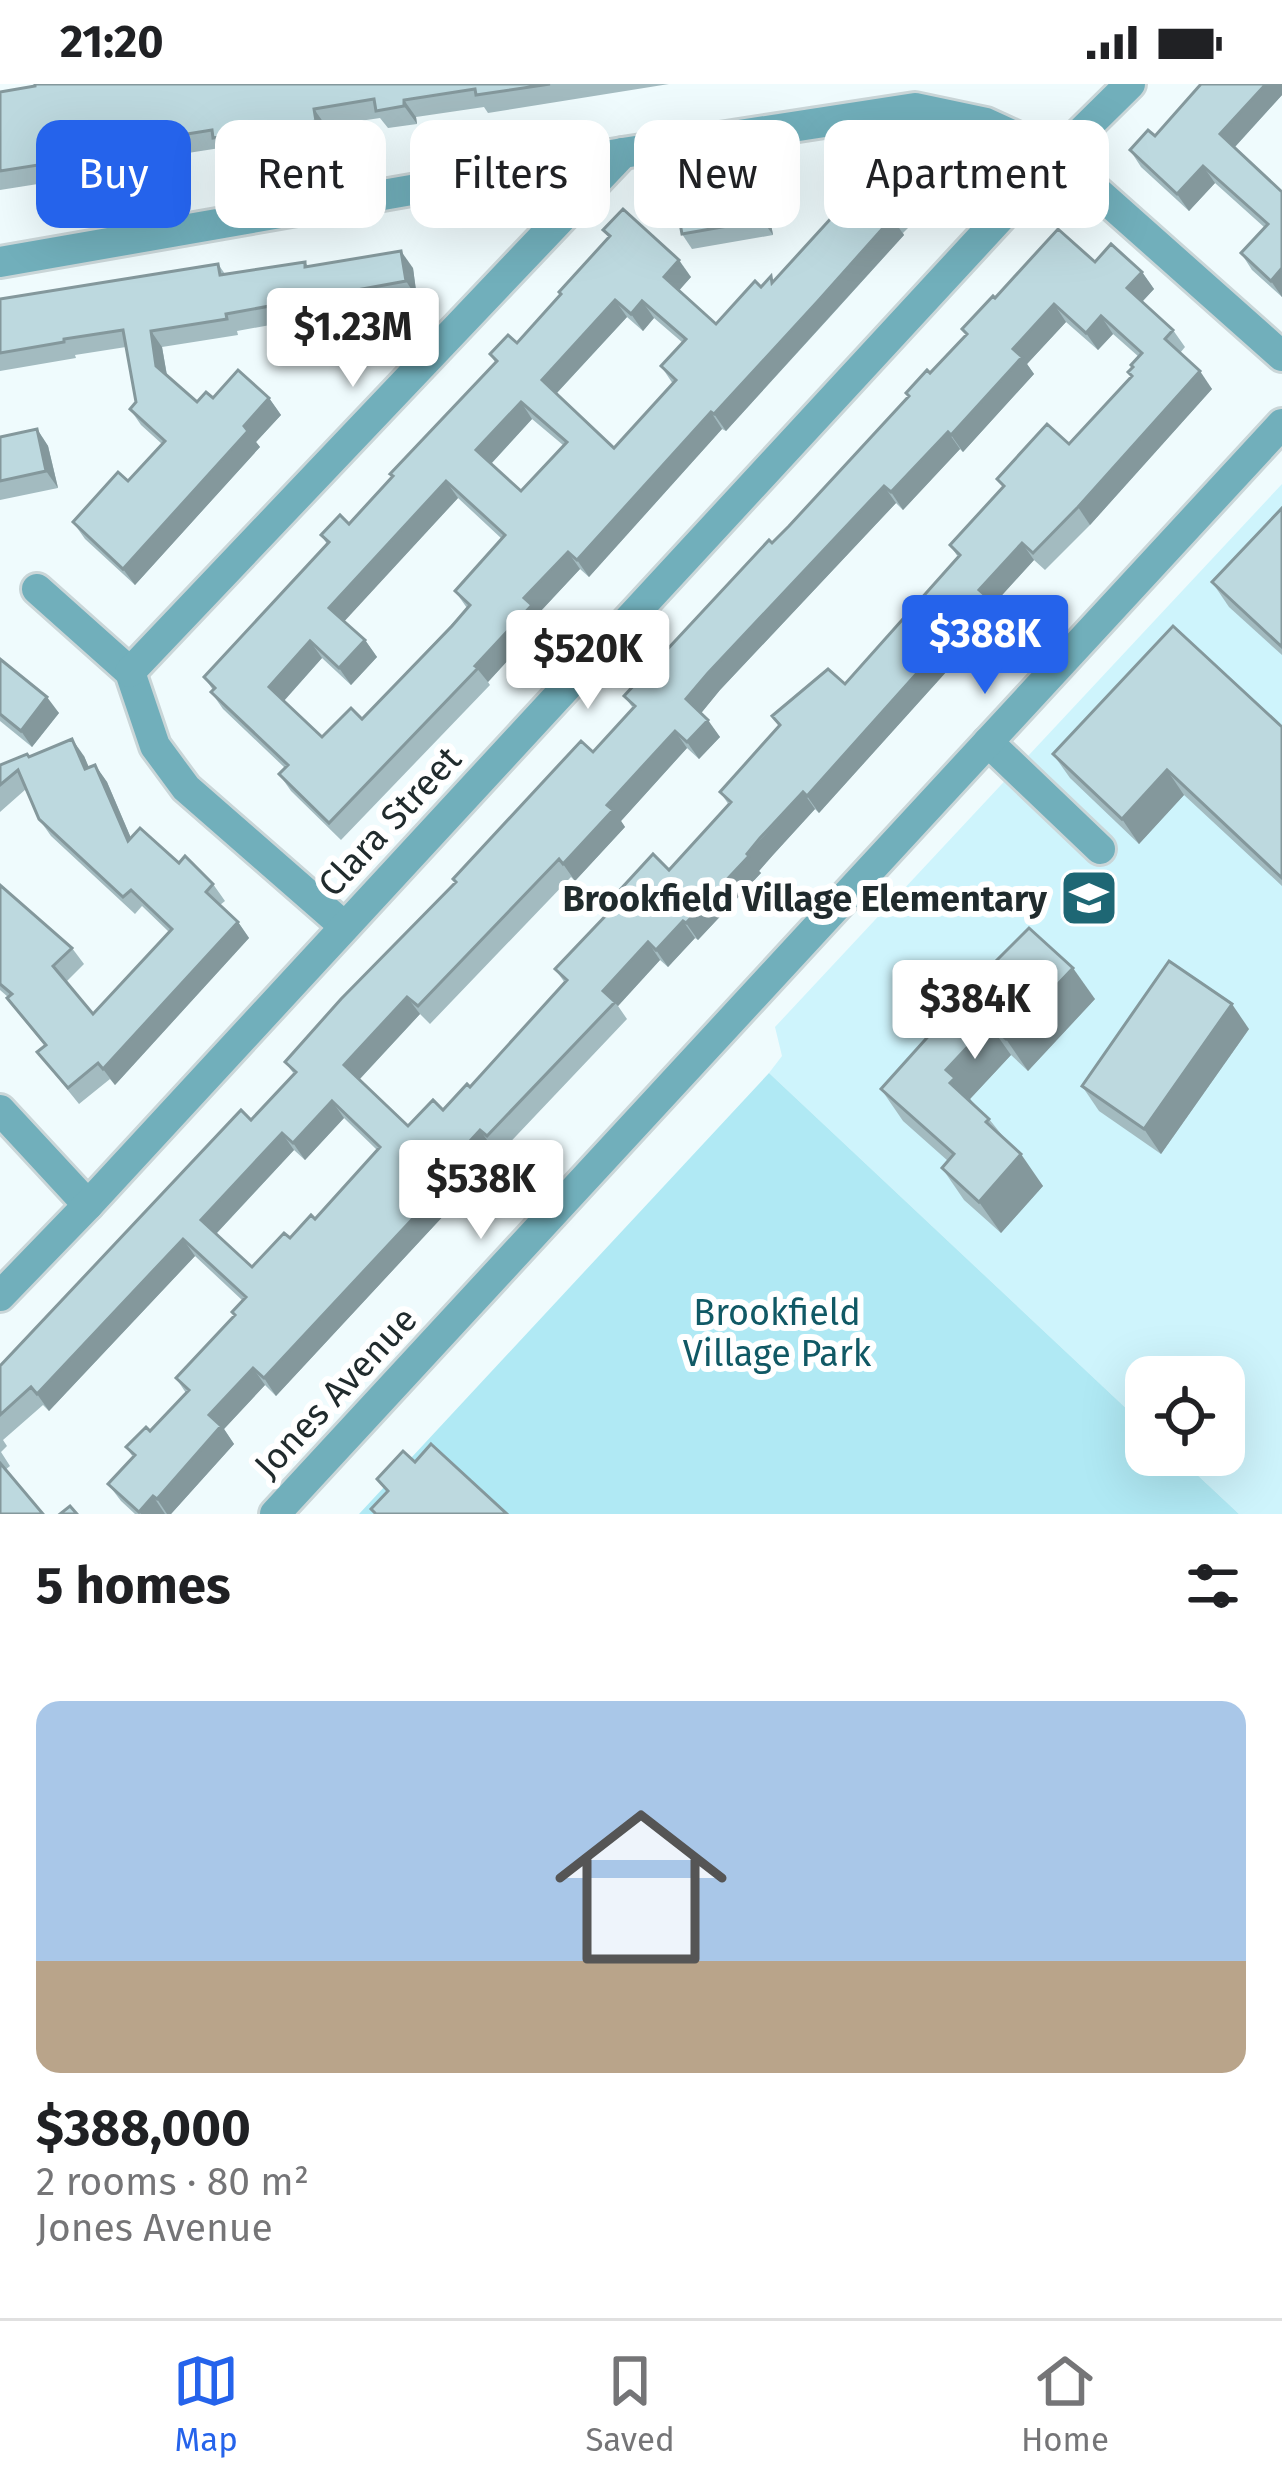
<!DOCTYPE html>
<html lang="en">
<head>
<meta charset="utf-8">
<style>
  :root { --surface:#fff; --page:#f6f6f6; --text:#202124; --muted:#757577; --line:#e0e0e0; --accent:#2563eb }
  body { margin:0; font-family:"Fira Sans",sans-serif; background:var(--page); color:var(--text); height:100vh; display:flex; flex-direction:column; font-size:45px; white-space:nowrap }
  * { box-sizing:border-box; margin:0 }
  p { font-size:39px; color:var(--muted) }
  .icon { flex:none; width:66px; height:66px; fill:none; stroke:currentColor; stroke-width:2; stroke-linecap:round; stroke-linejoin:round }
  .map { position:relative; height:1430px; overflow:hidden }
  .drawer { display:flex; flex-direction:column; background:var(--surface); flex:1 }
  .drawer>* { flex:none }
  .guide { position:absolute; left:36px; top:36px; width:1212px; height:108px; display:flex; gap:24px }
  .controls { position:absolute; left:1125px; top:1272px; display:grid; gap:24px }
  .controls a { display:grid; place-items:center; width:120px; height:120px; border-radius:24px; background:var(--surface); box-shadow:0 12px 48px #0002; font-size:60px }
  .price { position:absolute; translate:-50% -102px; padding:0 27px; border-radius:12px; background:#fff; color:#222; font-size:39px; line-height:78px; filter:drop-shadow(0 3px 6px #0008) }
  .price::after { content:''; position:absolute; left:50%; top:72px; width:36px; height:27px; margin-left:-18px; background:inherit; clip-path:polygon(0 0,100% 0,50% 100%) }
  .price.selected { background:var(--accent); color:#fff }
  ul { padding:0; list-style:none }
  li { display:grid; align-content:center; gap:24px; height:636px; padding:0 36px }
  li+li { border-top:3px solid var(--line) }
  li span { display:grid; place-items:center; height:372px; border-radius:24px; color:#555 }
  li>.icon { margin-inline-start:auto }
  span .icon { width:216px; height:216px; fill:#fffc; stroke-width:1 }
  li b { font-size:51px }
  h2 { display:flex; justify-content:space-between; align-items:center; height:144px; padding:0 36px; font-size:51px }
  .chip { padding:0 42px; border-radius:24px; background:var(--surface); box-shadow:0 12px 48px #0002; font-size:42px; line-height:108px }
  .chip.selected { background:var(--accent); color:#fff }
  .status { display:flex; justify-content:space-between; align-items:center; height:84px; padding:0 60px; background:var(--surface); direction:ltr }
  .status svg { height:33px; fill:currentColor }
  .tabs { display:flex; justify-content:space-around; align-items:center; height:168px; border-top:3px solid var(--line); background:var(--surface); font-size:33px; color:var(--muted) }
  .tabs a { display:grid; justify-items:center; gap:6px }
  .tabs .selected { color:var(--accent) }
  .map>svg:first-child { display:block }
  .built { fill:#cef4fc }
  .green { fill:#b0e9f4 }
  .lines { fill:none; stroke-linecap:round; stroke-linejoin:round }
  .minor-casing { stroke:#cad6d8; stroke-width:36 }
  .minor { stroke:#71afbb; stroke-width:30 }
  .wall { fill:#a3bbc0; fill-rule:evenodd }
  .shaded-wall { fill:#84989c }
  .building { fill:#bdd9df; stroke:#84989c; stroke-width:3; fill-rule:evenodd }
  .labels { text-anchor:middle; stroke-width:12; stroke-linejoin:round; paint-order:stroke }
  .street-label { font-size:36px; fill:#202b2d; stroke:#fff }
  .poi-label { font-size:36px; font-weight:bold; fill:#202b2d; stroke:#fff; text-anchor:end }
  .park-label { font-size:36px; fill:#105965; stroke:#fff }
</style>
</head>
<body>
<div class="status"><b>21:20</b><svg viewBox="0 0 49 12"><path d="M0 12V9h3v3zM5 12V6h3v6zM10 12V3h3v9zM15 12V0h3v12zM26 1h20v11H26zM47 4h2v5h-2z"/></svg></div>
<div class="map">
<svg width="1282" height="1430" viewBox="0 0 1282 1430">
  <rect width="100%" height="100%" fill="#effbfd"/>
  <polygon class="built" points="1282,400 1282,1430 1239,1430 1176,1371 1224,1371 1224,1293 1146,1293 1146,1343 769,989 782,972 775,943"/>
  <polygon class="green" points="769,989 1146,1343 1146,1371 1176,1371 1239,1430 359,1430"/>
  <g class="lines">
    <g class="minor-casing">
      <g id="minor">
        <polyline points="0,178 623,69 915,24 986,39 1057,72 1282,272"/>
        <polyline points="37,505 130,588 155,662 186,704 344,842"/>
        <polyline points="130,588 623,69"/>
        <polyline points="988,658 1100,765"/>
        <polyline points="0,1026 88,1121"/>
        <polyline points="0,1212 88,1121 1057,72 1130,0"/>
        <polyline points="275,1430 1282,340"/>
      </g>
    </g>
    <use href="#minor" class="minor"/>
  </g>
  <g class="wall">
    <polygon points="35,0 669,0 488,29 484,23 416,33 417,40 388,44 380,34 326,42 329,55 225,71 220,64 143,76 141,73 80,83 82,93 0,106 0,8 35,2"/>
    <polygon points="1282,0 1282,11 1235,63 1282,108 1282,213 1252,186 1241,169 1264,143 1215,99 1189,127 1141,83 1130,66"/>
    <path d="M860,92L923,101L934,118L903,149L904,151L829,234L726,347L722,345L589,493L580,485L538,530L543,538L488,598L490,601L341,756L291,707L279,690L285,684L223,625L211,608L213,606L204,593L327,460L321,451L349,440L495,278L490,270L517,259L609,154L603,146L691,193L679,206L716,240L761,203L774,197L834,130L829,122L838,113L830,101ZM627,233L643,247L654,234L683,259L661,282L673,300L614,364L556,310ZM532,335L563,361L521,407L491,380ZM458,414L502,455L455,507L467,524L362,635L322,653L284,617L322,574L351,601L377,573L365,556L344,537Z"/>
    <polygon points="763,97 773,151 692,165 682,150"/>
    <polygon points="305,178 308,182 413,184 417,214 237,247 238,251 162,263 167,291 197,318 213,314 269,314 281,331 256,358 260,363 135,501 85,455 73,438 128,397 162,360 141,341 130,325 136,318 126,263 75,271 76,274 0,287 0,215 218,180 225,190"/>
    <path d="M1095,178L1142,188L1154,205L1142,218L1173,246L1185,263L1180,269L1212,305L1090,441L1045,486L1034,476L993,521L1001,532L967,568L965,567L819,729L815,725L773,771L759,787L761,789L698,856L695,854L668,883L660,876L618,922L627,935L499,1070L492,1063L452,1106L459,1115L276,1312L265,1301L224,1345L234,1360L171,1430H135L121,1417L108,1400L133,1373L126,1363L150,1347L186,1309L176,1294L235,1232L243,1217L195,1172L49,1327L43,1321L3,1356L7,1362L1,1368L10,1382L5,1386L0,1430V1282L251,1036L294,990L285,978L593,668L633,624L624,612L789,442L966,251L962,245L995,214ZM1066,238L1098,266L1113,250L1139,273L1128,288L1131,292L1069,360L997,395L1003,403L950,461L958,473L845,600L772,632L779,642L720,708L729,721L669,786L607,820L611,826L555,885L565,899L470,1003L443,1026L408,1042L359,996L420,930L430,940L571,793L575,797L625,743L621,737L687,664L699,675L720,653L701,629L720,606L896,419L903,426L960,365L963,368L1034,290L1027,280ZM344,1034L377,1066L315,1135L252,1183L216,1150L294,1066L305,1076Z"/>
    <polygon points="37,345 48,362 58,404 0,416 0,353"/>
    <polygon points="1282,424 1282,571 1229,523 1212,498"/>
    <polygon points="0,575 59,629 32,663 0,637"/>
    <polygon points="1282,643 1282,802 1184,711 1139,760 1070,694 1053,670"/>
    <polygon points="84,672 89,684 95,681 107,698 131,754 213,800 225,817 220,821 238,838 249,854 115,1001 110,995 79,1020 37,968 45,962 19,930 8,913 0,906 0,801 72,864 84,880 66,898 93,930 169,848 142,822 135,830 51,752 39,735 26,705 0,728 0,681 29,673"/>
    <polygon points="995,878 1095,915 1028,987 1011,971 970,1015 989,1035 1043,1102 1001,1149 964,1116 942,1084 948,1077 903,1037 881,1005"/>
    <polygon points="1249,945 1161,1070 1099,1027 1082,1002"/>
  </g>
  <g class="shaded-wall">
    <polygon points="1266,0 1282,0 1282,11 1232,66 1220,50"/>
    <polygon points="404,16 416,33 417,40 404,22"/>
    <polygon points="314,25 326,42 329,55 316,37"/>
    <polygon points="68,65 80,83 82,93 70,76"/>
    <polygon points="753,82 763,97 773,151 762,136"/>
    <polygon points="1203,82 1215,99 1189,127 1177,110"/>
    <polygon points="892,134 904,151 726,347 714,330"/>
    <polygon points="401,167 413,184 417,214 406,197"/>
    <polygon points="679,176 691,193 676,210 664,193"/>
    <polygon points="1282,184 1282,213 1271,197"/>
    <polygon points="1142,188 1154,205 1139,221 1127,204"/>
    <polygon points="615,216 627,233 553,313 542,296"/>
    <polygon points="642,217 654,234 643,247 631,230"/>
    <polygon points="1054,220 1066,238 1027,280 1034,290 963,368 951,351 1013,265"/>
    <polygon points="1101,232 1113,250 1098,266 1086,249"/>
    <polygon points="151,247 162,263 168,298 156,282"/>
    <polygon points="1200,287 1212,305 1090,441 1078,423"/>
    <polygon points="269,314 281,331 256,358 260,363 135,501 123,485"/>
    <polygon points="521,318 532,335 488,383 476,366"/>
    <polygon points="711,328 722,345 589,493 577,476"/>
    <polygon points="37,345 48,362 58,404 46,387"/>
    <polygon points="948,348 960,365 903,426 891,408"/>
    <polygon points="446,397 458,414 341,541 329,524"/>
    <polygon points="884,402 896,419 720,606 698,633 686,615 708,589"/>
    <polygon points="1022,459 1034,476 993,521 1001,532 967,568 955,551 979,506"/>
    <polygon points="568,468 580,485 538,530 543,538 488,598 475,582 524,514"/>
    <polygon points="953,549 965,567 819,729 807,712"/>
    <polygon points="365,556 377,573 351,601 339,584"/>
    <polygon points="310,557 322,574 281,620 269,603"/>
    <polygon points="47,613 59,629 32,663 21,647"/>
    <polygon points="708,636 720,653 699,675 687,658"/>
    <polygon points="675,647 687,664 621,737 625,743 575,797 563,780 607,721"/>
    <polygon points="72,655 84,672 97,702 85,685"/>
    <polygon points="95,681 107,698 139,773 128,757"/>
    <polygon points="1167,686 1184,711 1139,760 1122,735"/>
    <polygon points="803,708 815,725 773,771 759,787 761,789 698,856 686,839"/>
    <polygon points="683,837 695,854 668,883 656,866"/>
    <polygon points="238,838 249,854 115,1001 103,985"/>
    <polygon points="648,858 660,876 618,922 603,907"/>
    <polygon points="1073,884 1095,915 1028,987 1006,955"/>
    <polygon points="407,913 420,930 356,999 344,981"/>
    <polygon points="1232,920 1249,945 1161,1070 1144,1045"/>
    <polygon points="989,940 1011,971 970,1015 977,1025 950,999 946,986"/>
    <polygon points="332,1017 344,1034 305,1076 293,1059"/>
    <polygon points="480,1046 492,1063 452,1106 459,1115 276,1312 264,1294 439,1091"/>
    <polygon points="282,1049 294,1066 213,1153 201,1136"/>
    <polygon points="1021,1070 1043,1102 1001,1149 979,1118"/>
    <polygon points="183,1155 195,1172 49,1327 37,1310"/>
    <polygon points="253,1284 265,1301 224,1345 234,1360 171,1430 167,1430 157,1415 209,1331"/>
    <polygon points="153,1412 165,1430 141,1430 139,1428"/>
  </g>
  <g class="building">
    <polygon points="35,0 550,0 476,11 475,5 404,16 404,22 376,27 374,15 314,25 316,37 213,54 212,46 131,59 130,55 68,65 70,76 0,87 0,8 35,2"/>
    <polygon points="1201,0 1266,0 1220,50 1282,108 1282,184 1271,197 1241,169 1268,140 1203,82 1177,110 1130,66 1148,46 1155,52"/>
    <path d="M888,65L923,101L891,132L892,134L818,217L714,330L711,328L577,476L568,468L524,514L532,521L475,582L478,584L329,739L279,690L288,681L211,608L215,604L204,593L329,458L321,451L340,431L349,440L393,392L390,390L497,277L490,270L508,251L517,259L561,210L559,208L610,152L603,146L623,125L679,176L664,193L716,240L755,197L761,203L771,192L772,199L844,120L829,122L840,111L830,101L850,82L860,92ZM615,216L631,230L642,217L686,255L661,282L676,296L614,364L542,296ZM521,318L567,358L521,407L476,366ZM446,397L505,451L455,507L470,521L452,542L362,635L351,624L322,653L269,603L310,557L339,584L365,556L329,524Z"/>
    <polygon points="753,82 762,136 682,150 672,96"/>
    <path d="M1058,145L1095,178L1111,160L1142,188L1127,204L1173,246L1165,255L1200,287L1078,423L1033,469L1022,459L979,506L988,514L955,551L953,549L807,712L803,708L760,754L747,770L749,772L686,839L683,837L656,866L648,858L603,907L615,918L487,1052L480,1046L439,1091L447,1098L264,1294L253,1284L209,1331L221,1342L157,1415L153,1412L139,1428L108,1400L135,1371L126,1363L146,1343L150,1347L189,1306L176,1294L235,1231L232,1228L246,1213L183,1155L37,1310L31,1303L0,1331V1282L241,1026L251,1036L296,988L285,978L341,915L456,798L453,795L581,657L593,668L635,622L624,612L769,456L772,459L789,442L909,312L906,309L927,286L930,289L967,250L962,245L993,212L995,214ZM1054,220L1086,249L1101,232L1142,269L1131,281L1133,283L1128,288L1132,292L1069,360L1047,340L997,395L1004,402L950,461L960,471L845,600L828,585L772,632L780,641L720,708L731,718L669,786L653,770L607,820L612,825L555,885L567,896L470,1003L467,1000L443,1026L433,1016L408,1042L344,981L407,913L418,922L559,775L563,780L613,726L607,721L675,647L687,658L708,636L686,615L708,589L884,402L891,408L948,348L951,351L1022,273L1013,265ZM332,1017L380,1063L315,1135L311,1131L290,1154L284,1149L252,1183L201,1136L282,1049L293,1059Z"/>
    <polygon points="401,167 406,197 226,230 227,235 151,247 156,282 197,318 206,308 213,314 238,286 269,314 244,342 248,347 123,485 73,438 118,388 128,397 165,357 130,325 136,318 123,246 64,255 64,258 0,269 0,215 218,180 220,191 305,178 305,183"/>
    <polygon points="37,345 46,387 0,397 0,353"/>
    <polygon points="1282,424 1282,563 1212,498"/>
    <polygon points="1173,542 1282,643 1282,794 1167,686 1122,735 1053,670"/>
    <polygon points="0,575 47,613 21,647 0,630"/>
    <polygon points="72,655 85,685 95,681 128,757 140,744 179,779 185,772 213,800 206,808 238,838 103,985 98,979 68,1004 37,968 46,961 7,914 12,910 0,900 0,801 72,864 53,882 93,930 172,845 131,806 123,813 39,735 18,686 0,701 0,681 27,670 29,673"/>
    <polygon points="1029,844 1073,884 1006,955 989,940 946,986 955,994 950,999 989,1035 986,1038 1021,1070 979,1118 942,1084 954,1070 881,1005 995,878"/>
    <polygon points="1169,877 1232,920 1144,1045 1082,1002"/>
    <polygon points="431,1360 507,1430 376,1430 371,1425 388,1407 377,1395 403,1367 415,1378"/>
    <polygon points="0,1379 43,1430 0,1430"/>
    <polygon points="70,1422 77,1430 60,1430"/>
  </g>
  <defs>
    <g id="school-square" transform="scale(3)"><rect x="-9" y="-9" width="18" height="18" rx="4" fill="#1e6774" stroke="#fff"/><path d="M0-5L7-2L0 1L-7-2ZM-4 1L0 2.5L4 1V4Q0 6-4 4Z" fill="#fff"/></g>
  </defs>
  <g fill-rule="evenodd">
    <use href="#school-square" x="1089" y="814"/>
  </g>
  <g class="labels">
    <g class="street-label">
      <text transform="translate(389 737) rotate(-47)" y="13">Clara Street</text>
      <text transform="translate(335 1308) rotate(-47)" y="13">Jones Avenue</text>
    </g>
    <g class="poi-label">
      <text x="1047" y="827">Brookfield Village Elementary</text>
    </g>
    <g class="park-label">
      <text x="777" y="1241">Brookfield<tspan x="777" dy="41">Village Park</tspan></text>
    </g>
  </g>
</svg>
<div class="controls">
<a><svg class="icon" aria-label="locate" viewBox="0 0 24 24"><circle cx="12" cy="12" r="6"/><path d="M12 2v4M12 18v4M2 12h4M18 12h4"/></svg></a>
</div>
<b class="price" style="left:353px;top:306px">$1.23M</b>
<b class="price selected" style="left:985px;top:613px">$388K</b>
<b class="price" style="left:588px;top:628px">$520K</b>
<b class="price" style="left:975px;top:978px">$384K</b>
<b class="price" style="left:481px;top:1158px">$538K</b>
<div class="guide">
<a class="chip selected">Buy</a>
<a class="chip">Rent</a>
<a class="chip">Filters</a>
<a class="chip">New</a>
<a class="chip">Apartment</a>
</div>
</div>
<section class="drawer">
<h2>5 homes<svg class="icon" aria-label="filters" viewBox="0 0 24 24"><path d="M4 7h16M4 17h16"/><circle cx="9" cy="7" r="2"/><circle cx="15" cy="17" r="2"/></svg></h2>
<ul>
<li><span style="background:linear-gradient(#a9c7e8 70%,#b9a48a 0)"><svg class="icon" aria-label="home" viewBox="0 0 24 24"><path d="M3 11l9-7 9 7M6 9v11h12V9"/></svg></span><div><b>$388,000</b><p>2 rooms · 80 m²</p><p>Jones Avenue</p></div></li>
</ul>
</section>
<nav class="tabs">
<a class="selected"><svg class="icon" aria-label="map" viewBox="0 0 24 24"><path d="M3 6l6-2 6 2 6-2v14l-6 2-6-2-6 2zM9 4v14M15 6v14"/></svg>Map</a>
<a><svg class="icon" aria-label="saved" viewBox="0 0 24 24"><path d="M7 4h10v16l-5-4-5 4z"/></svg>Saved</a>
<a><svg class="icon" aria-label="home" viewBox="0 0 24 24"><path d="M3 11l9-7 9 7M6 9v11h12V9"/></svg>Home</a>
</nav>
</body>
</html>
